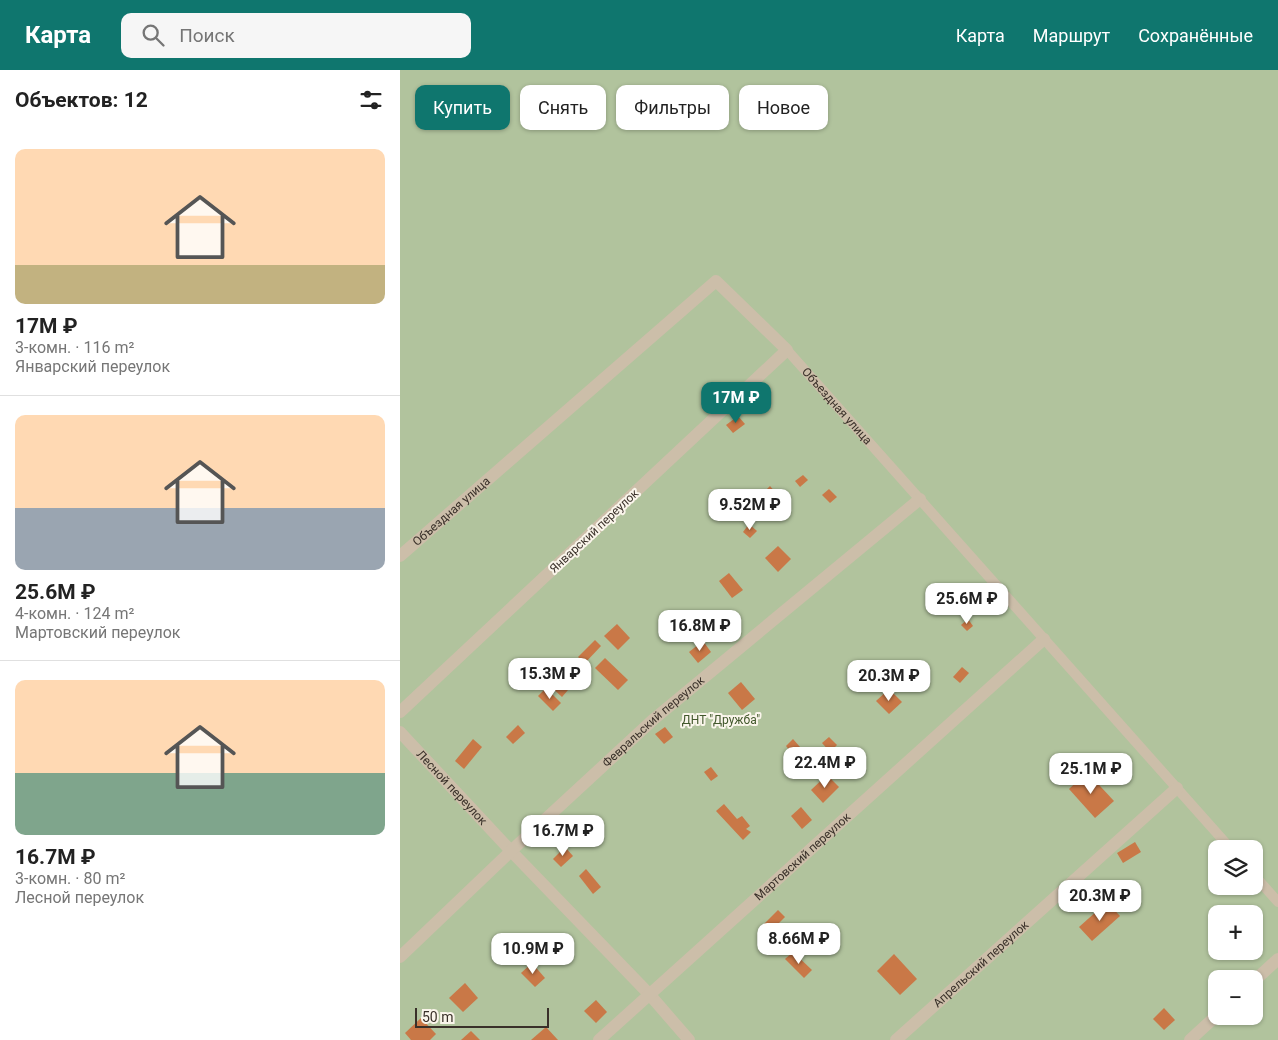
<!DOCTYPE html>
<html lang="ru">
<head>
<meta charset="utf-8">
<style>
  :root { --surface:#fff; --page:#f6f6f6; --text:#222; --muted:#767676; --line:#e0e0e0; --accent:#0f766e }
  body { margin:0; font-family:Roboto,sans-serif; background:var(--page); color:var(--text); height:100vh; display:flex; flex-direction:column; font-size:19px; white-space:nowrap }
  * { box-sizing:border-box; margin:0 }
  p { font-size:16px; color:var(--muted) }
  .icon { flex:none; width:28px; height:28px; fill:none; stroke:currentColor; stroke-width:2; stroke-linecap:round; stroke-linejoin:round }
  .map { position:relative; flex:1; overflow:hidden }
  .drawer { display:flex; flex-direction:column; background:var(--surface); width:400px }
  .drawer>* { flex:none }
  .banner { position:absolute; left:15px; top:15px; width:475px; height:45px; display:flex; gap:10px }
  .buttons { position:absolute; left:808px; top:770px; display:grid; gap:10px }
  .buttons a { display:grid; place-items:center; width:55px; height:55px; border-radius:10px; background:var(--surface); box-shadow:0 1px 4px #0004; font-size:25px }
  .scale { position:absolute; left:15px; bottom:12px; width:134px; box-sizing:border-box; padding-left:5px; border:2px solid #393029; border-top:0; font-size:14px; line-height:18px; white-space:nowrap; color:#393029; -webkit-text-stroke:4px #faf5eb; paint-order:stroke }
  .price { position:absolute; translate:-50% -42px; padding:0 11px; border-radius:10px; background:#fff; color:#222; font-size:16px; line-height:32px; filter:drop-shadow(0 1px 2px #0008) }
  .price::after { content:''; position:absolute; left:50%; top:30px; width:15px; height:11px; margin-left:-8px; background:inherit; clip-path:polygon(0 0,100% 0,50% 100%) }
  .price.active { background:var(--accent); color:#fff }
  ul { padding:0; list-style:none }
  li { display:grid; align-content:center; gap:10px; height:265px; padding:0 15px }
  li+li { border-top:1px solid var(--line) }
  li span { display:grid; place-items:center; height:155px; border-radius:10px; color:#555 }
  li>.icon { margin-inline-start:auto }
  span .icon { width:90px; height:90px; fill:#fffc; stroke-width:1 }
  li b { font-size:21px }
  h2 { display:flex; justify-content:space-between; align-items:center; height:60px; padding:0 15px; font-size:21px }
  .pill { padding:0 18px; border-radius:10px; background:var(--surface); box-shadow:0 1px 4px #0004; font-size:18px; line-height:45px }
  .pill.active { background:var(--accent); color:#fff }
  header { display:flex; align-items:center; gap:30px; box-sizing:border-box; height:70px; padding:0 25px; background:var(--accent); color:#fff }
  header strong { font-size:24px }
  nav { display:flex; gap:28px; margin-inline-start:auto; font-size:18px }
  .search { width:350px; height:45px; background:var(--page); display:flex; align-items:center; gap:12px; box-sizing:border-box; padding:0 18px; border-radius:10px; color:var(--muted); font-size:19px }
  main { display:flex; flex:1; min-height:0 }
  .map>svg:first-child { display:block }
  .green { fill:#b1c39d; fill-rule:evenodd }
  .building { fill:#c97847 }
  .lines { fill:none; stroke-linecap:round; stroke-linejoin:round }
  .lane { stroke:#ccbea9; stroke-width:10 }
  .street { stroke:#ccbea9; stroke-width:12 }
  .labels { text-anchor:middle; stroke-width:4; stroke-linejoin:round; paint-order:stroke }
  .street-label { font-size:12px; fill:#393029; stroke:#faf5eb }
  .park-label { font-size:12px; fill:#42582c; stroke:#faf5eb }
</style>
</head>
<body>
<header>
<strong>Карта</strong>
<div class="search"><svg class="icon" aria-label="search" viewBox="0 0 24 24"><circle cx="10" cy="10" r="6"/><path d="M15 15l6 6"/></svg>Поиск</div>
<nav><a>Карта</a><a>Маршрут</a><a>Сохранённые</a></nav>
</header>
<main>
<section class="drawer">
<h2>Объектов: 12<svg class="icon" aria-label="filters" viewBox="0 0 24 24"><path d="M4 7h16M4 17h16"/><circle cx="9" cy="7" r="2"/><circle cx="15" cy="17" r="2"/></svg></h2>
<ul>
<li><span style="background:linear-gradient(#ffd9b3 75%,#c2b280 0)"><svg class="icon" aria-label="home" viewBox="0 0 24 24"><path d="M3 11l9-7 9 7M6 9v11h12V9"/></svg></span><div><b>17M ₽</b><p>3-комн. · 116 m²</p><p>Январский переулок</p></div></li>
<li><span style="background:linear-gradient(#ffd9b3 60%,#9aa5b1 0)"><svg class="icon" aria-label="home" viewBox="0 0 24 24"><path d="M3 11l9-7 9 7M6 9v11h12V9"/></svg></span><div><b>25.6M ₽</b><p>4-комн. · 124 m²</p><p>Мартовский переулок</p></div></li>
<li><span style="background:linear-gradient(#ffd9b3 60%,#7fa58c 0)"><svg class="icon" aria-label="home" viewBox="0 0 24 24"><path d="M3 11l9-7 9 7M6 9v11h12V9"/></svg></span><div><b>16.7M ₽</b><p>3-комн. · 80 m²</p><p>Лесной переулок</p></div></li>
</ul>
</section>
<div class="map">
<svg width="878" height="970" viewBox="0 0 878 970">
  <rect width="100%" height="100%" fill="#f3ecde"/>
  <path class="green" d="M0,0H878V970H0ZM816,779H854V816H816ZM816,844H854V881H816ZM816,909H854V946H816Z"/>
  <g class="building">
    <polygon points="338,346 345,354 333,363 326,355"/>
    <polygon points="403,405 408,410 400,417 395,411"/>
    <polygon points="370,416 376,423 359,439 353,433"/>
    <polygon points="429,419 437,427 430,433 422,425"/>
    <polygon points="349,454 357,461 350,468 343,462"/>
    <polygon points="378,476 391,489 378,502 365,488"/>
    <polygon points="329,503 343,520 332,528 319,511"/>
    <polygon points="568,549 573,556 567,561 561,555"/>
    <polygon points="217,554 230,568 218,580 204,566"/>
    <polygon points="195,570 201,576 185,593 178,587"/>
    <polygon points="303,571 311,582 298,593 289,582"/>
    <polygon points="205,588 228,610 218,620 195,598"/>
    <polygon points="562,597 569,603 560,613 553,607"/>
    <polygon points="156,609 168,620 162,627 149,615"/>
    <polygon points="341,612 355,629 342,640 328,623"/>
    <polygon points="146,618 161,633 153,641 138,626"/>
    <polygon points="489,619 502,632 489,644 476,631"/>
    <polygon points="118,655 125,663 113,674 106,667"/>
    <polygon points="265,657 273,667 264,674 255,664"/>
    <polygon points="429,667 437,675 430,682 422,673"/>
    <polygon points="73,669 82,677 64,699 55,691"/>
    <polygon points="393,669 400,677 392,683 386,676"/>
    <polygon points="311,697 318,706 311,711 304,702"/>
    <polygon points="687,702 714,731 695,748 669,719"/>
    <polygon points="427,705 439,717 423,733 411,720"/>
    <polygon points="324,734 337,749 342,746 350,756 346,759 351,762 343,770 316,741"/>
    <polygon points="401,737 412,750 402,759 391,746"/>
    <polygon points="735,772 741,782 723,793 717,783"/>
    <polygon points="165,777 173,786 161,797 153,789"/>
    <polygon points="186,799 201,817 193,824 179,806"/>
    <polygon points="707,832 720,846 692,871 679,857"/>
    <polygon points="378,840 385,847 368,864 361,857"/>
    <polygon points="393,882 412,900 404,908 385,889"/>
    <polygon points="494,884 517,909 500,925 477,901"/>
    <polygon points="132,893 145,908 135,917 121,903"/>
    <polygon points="65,913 78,928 63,942 49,928"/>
    <polygon points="196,930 207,942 196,953 184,941"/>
    <polygon points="764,938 775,950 764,960 753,949"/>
    <polygon points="21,948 36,964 30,970 11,970 5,963"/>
    <polygon points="146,957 158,970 131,970"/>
    <polygon points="71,961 80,970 61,970"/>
  </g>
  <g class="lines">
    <g class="lane">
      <path id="s1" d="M387,280L831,779"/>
      <polyline points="854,805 878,832"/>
    </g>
    <g class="street">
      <path id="s2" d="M0,486L316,211L387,280L0,642"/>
      <path id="s3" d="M0,662L111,781L250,925L289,970"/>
      <path id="s4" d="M0,887L111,781L255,648L520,429"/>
      <polyline points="854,911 878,889"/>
      <path id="s5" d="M199,970L644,569"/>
      <path id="s6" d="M496,970L777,718"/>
      <polyline points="790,970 816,946"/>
    </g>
  </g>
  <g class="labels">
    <g class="street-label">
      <text dy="4" stroke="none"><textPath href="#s1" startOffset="75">Объездная улица</textPath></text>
      <text dy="4" stroke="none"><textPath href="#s2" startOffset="68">Объездная улица</textPath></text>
      <text transform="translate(194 461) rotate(-43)" y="4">Январский переулок</text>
      <text dy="4" stroke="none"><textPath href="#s4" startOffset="346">Февральский переулок</textPath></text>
      <text dy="4" stroke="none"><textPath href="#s3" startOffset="76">Лесной переулок</textPath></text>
      <text dy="4" stroke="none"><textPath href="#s5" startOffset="274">Мартовский переулок</textPath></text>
      <text dy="4" stroke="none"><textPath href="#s6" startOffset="114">Апрельский переулок</textPath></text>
    </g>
    <g class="park-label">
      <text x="321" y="654">ДНТ "Дружба"</text>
    </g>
  </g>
</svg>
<div class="buttons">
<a><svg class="icon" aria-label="layers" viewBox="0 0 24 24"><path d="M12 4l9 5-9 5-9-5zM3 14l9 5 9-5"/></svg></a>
<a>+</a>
<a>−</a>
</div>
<div class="scale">50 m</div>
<b class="price active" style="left:336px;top:354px">17M ₽</b>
<b class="price" style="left:350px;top:461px">9.52M ₽</b>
<b class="price" style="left:567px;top:555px">25.6M ₽</b>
<b class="price" style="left:300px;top:582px">16.8M ₽</b>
<b class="price" style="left:150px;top:630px">15.3M ₽</b>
<b class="price" style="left:489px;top:632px">20.3M ₽</b>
<b class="price" style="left:425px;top:719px">22.4M ₽</b>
<b class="price" style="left:691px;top:725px">25.1M ₽</b>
<b class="price" style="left:163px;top:787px">16.7M ₽</b>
<b class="price" style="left:700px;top:852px">20.3M ₽</b>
<b class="price" style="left:399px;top:895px">8.66M ₽</b>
<b class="price" style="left:133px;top:905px">10.9M ₽</b>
<div class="banner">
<a class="pill active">Купить</a>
<a class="pill">Снять</a>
<a class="pill">Фильтры</a>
<a class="pill">Новое</a>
</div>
</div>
</main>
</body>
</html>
